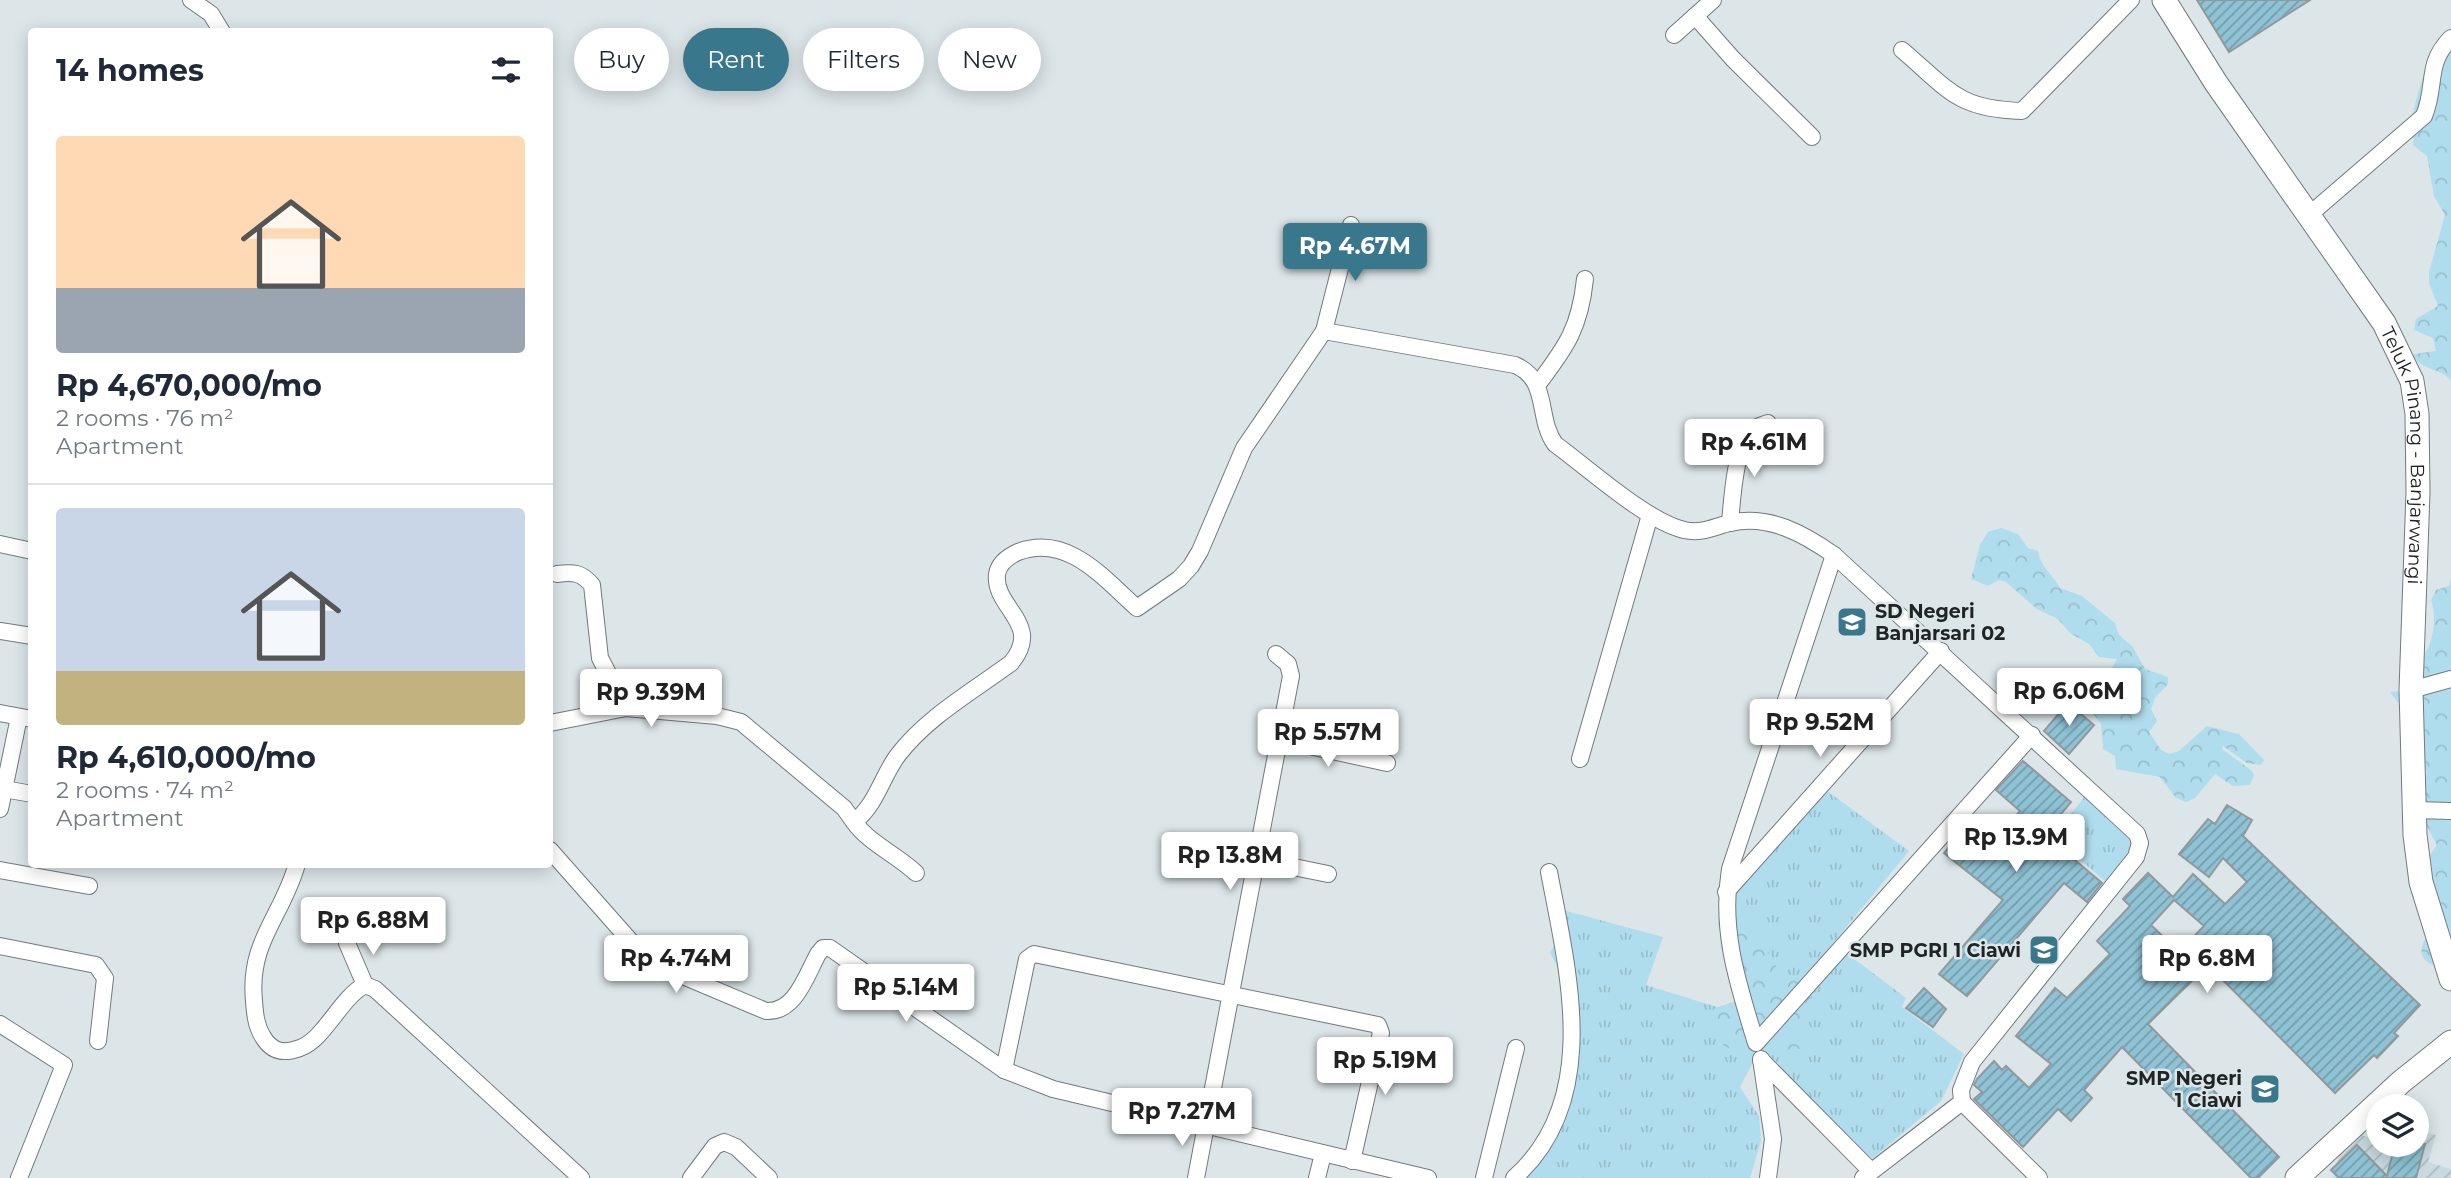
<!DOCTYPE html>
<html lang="en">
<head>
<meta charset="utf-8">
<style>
  :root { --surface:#fff; --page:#f2f2f3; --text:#1f2937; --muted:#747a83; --line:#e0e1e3; --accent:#39788c }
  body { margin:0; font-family:Montserrat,sans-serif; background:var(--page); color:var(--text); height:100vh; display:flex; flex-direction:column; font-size:26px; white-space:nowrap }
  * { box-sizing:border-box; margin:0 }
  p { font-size:23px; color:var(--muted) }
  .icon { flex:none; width:38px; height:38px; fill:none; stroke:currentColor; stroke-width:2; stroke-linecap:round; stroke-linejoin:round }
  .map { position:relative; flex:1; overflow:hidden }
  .sheet { position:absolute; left:28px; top:28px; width:525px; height:840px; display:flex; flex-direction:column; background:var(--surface); border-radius:7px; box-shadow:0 4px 18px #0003 }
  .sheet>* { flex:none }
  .hud { position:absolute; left:574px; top:28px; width:665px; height:63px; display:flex; gap:14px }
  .tools { position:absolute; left:2366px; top:1094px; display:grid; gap:14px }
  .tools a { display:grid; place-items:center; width:63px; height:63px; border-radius:50%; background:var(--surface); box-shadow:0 4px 18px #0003; font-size:35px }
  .price { position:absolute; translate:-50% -60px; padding:0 16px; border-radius:7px; background:#fff; color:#222; font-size:23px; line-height:46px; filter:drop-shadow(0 2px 4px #0008) }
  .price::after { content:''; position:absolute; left:50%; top:42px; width:21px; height:16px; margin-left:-10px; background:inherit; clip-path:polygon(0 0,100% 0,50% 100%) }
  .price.active { background:var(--accent); color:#fff }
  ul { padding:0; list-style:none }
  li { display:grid; align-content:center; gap:14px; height:371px; padding:0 28px }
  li+li { border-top:2px solid var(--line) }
  li span { display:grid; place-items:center; height:217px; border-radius:7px; color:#555 }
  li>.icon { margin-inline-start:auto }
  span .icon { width:126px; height:126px; fill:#fffc; stroke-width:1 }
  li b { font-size:30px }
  h2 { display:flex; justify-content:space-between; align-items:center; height:84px; padding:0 28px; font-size:30px }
  .pill { padding:0 24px; border-radius:32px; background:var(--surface); box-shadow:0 4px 18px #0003; font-size:24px; line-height:63px }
  .pill.active { background:var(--accent); color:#fff }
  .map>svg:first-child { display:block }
  .industrial { fill:url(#industrial-furrows) }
  .grass { fill:url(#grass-tufts) }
  .forest { fill:url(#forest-crowns) }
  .building { fill:url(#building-hatch); stroke:#91999c; stroke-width:2; fill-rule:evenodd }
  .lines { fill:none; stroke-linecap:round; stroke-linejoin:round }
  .street-casing { stroke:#727a7d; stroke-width:18 }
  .secondary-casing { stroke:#727a7d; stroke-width:25 }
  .street { stroke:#fff; stroke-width:16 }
  .secondary { stroke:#fff; stroke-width:23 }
  .labels { text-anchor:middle; stroke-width:5; stroke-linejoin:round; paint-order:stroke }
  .street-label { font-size:19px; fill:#202425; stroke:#dce5e8 }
  .poi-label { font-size:19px; font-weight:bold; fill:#202425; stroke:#dce5e8; text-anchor:end }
</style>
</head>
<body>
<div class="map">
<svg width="2451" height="1178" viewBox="0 0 2451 1178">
  <defs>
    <pattern id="industrial-furrows" width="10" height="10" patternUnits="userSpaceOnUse" patternTransform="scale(1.75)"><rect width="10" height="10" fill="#c8dae0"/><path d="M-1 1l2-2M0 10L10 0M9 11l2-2" fill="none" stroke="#acbbc0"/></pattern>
    <pattern id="grass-tufts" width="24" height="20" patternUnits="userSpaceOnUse" patternTransform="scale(1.75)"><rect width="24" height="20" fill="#b0dded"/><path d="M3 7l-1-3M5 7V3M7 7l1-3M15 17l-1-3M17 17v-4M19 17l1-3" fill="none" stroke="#97becb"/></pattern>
    <pattern id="forest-crowns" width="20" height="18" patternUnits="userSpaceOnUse" patternTransform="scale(1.75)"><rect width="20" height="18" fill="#b0dded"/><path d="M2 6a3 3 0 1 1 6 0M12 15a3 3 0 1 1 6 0" fill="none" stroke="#97becb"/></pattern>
    <pattern id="building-hatch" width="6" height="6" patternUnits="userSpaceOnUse" patternTransform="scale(1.75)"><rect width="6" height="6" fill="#8fc2d4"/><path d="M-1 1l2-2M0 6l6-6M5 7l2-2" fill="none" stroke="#749dac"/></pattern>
  </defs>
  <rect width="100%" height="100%" fill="#dce5e8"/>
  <polygon class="industrial" points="2417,1130 2436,1135 2428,1162 2451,1169 2451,1178 2333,1178 2346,1131 2378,1140 2378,1144 2417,1144"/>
  <g class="grass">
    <polygon points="1819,785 1909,851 1797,987 1768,974 1722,936 1718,924 1721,897 1739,861 1761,852"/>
    <polygon points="2085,796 2125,826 2136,846 2111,886 2053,837"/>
    <path d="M1559,909L1663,937L1646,985L1762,1021L1845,952L1906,998L1902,1007L1964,1054L1941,1101L1873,1158L1860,1155L1789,1089L1784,1072L1775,1065L1753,1062L1740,1087L1759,1116L1761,1141L1750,1178H1521C1560,1112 1600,1067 1567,986C1562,975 1555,964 1550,952L1558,939Z"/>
  </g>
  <g class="forest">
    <path d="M2451,30V380C2440,369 2422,369 2413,357L2414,354L2436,351L2433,338L2414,330L2416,319L2438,306L2429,283V272L2445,215L2434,196L2427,156L2413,145L2415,124L2412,118C2420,84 2426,56 2451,30Z"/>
    <path d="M2001,528L2018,534L2028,548L2038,551C2040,566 2052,574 2060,588L2082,596L2115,623L2119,635L2133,647L2145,669L2168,677V684L2155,698L2151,709L2157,721L2149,732L2161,750L2169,754L2179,751L2207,726L2239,734L2264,760L2261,765L2247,763L2223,746L2222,749L2252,771L2254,775L2250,785L2233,786L2215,774L2195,798L2186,802L2176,798L2160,777L2116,769L2115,756L2103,749L2101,724L2088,707L2092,698L2106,694V679L2117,659L2099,657L2089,644L2070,633L2058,619L2037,609L2006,582L1999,580L1988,586L1971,579L1980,545L1988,532Z"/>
    <path d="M2451,578V985L2450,968C2406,965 2421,939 2442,916L2425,862L2437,845C2419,814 2420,805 2427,771L2413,756L2412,709L2400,705L2390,692L2411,690V657L2424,655C2434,641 2437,615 2431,600L2436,590L2449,586Z"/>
    <path d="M1738,923L1751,929L1768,926L1772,933L1764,946L1776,966L1774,974L1793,978L1814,992L1806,1015L1795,1032L1810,1048L1785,1050L1784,1031L1779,1027C1748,1049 1718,1068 1711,1014L1718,1007L1742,999L1735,967L1721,948L1720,931Z"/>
  </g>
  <g class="building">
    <polygon points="2197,0 2310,0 2229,52"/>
    <polygon points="2068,703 2094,725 2069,754 2044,731"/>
    <polygon points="2023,761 2071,802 2044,834 2102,883 2087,902 2064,883 1967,996 1939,974 2003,900 1944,853 1960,834 1984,853 2020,811 1996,790"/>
    <path d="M2227,805L2252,820L2243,836L2420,1005L2394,1033L2398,1036L2377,1058L2374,1055L2335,1093L2208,965L2148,1024L2279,1157L2258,1178H2251L2122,1047L2084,1090L2092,1098L2071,1121L2058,1109L2023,1147L1974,1099L1982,1092L1974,1085L1977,1079L1994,1061L2002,1070L2006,1066L2029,1088L2051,1064L2016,1036L2055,988L2067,998L2110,954L2097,941L2130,906L2123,899L2148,873L2173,897L2193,874L2225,904L2247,882L2223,858L2209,877L2179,854L2208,819L2215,824ZM2174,900L2204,926L2179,952L2151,925Z"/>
    <polygon points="1924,988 1946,1009 1933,1027 1906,1008"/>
    <polygon points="2395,1144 2425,1144 2416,1178 2339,1178 2331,1170 2357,1145 2387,1176"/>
  </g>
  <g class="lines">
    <g class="street-casing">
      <g id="street">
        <polyline points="191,0 211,14 222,32"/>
        <polyline points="1695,16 1733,59 1812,137"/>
        <polyline points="1674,35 1713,0"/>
        <path d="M1902,50C1949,90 1957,109 2022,111L2131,0"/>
        <path d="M2309,215L2424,116C2437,84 2425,64 2451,38"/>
        <polyline points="1324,331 1351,225"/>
        <path d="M1538,384C1567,346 1580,327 1585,279"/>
        <path d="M1730,523C1732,501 1735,445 1752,430C1756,427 1763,425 1768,423"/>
        <polyline points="0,544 32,551"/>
        <path d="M1834,555L1730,869C1720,931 1738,984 1756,1043L2032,735"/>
        <path d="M557,574C573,572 581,572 592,585L600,658L626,708"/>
        <polyline points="0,631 32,636"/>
        <polyline points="2411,690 2451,679"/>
        <polyline points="0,713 32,719"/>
        <path d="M550,723L626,708L717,716L741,722L844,808L854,822C877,804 882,776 898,755C927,717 973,691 1011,663C1044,624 993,608 997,574C999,563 1009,556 1018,552C1068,533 1104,579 1137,608L1179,579L1191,566L1200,551L1244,448L1324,331L1515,365C1550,380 1536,417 1555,444C1588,468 1646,521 1684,530C1702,534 1713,527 1730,523C1769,514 1804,534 1834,555L2137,834L2140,843L2136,857L1972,1062L1961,1090L1962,1102L1863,1178"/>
        <polyline points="1278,739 1387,763"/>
        <polyline points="1580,759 1650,515"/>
        <polyline points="4,789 32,794"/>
        <polyline points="0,809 19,717"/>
        <polyline points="2414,810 2451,811"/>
        <path d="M854,822C869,843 897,855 916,873"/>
        <path d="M550,850L634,945L659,966L766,1011C795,1013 806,976 818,954L823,948H830L1004,1070L1053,1089L1428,1178"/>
        <polyline points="1187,852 1252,870"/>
        <polyline points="1254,859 1328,874"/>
        <path d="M297,864C282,917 248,942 254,1001C255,1014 256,1026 263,1037C272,1052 284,1054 300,1048C324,1040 341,997 365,985"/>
        <polyline points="0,870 89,886"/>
        <polyline points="1726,892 1941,651"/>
        <polyline points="347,943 365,985 375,989 581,1178"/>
        <polyline points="0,946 96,965 105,978 98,1041"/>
        <polyline points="0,1024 64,1065 19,1178"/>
        <polyline points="1761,1059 1773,1139 1768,1178"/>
        <polyline points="1761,1060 1871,1171"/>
        <polyline points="1004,1070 1027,959 1034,954 1378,1025 1381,1033 1352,1161"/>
        <polyline points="1962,1102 2039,1178"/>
        <polyline points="691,1178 715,1146 724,1142 736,1147 769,1178"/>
        <polyline points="1196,1178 1291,676 1288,664 1276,654"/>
        <polyline points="1317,1178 1323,1154"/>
        <polyline points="1484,1178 1516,1048"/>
        <path d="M1514,1178C1602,1100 1568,972 1549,872"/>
      </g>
    </g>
    <g class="secondary-casing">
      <g id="secondary">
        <path id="s1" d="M2164,0L2216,83L2384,323L2412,381L2417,414L2418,492L2411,690L2415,835L2421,882L2451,979"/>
        <polyline points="2297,1178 2401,1082 2451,1042"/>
      </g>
    </g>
    <use href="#street" class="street"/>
    <use href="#secondary" class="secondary"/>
  </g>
  <defs>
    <g id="school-square" transform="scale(1.575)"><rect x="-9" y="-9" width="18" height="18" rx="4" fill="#39788c" stroke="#dce5e8"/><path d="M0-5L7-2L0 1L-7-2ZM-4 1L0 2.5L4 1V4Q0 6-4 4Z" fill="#fff"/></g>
  </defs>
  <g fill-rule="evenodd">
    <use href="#school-square" x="1852" y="622"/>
    <use href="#school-square" x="2044" y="950"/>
    <use href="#school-square" x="2265" y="1089"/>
  </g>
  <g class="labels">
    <g class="street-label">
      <text dy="7" stroke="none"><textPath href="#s1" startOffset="528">Teluk Pinang - Banjarwangi</textPath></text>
    </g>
    <g class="poi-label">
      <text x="1875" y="618" text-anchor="start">SD Negeri<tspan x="1875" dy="22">Banjarsari 02</tspan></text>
      <text x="2021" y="957">SMP PGRI 1 Ciawi</text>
      <text x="2242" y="1085">SMP Negeri<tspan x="2242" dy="22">1 Ciawi</tspan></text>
    </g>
  </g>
</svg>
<div class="tools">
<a><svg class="icon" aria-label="layers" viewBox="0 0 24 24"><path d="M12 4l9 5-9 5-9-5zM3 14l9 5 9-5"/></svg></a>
</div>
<b class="price active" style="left:1355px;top:283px">Rp 4.67M</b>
<b class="price" style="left:1754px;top:479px">Rp 4.61M</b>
<b class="price" style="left:2069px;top:728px">Rp 6.06M</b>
<b class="price" style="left:651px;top:729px">Rp 9.39M</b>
<b class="price" style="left:1820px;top:759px">Rp 9.52M</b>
<b class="price" style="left:1328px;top:769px">Rp 5.57M</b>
<b class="price" style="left:2016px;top:874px">Rp 13.9M</b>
<b class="price" style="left:1230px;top:892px">Rp 13.8M</b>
<b class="price" style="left:373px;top:957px">Rp 6.88M</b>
<b class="price" style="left:676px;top:995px">Rp 4.74M</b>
<b class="price" style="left:2207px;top:995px">Rp 6.8M</b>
<b class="price" style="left:906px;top:1024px">Rp 5.14M</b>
<b class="price" style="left:1385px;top:1097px">Rp 5.19M</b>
<b class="price" style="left:1182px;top:1148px">Rp 7.27M</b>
<div class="hud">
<a class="pill">Buy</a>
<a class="pill active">Rent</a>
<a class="pill">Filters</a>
<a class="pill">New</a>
</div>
<section class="sheet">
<h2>14 homes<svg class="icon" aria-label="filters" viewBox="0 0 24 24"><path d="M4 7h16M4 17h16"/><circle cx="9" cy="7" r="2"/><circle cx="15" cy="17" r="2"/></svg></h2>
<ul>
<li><span style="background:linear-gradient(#ffd9b3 70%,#9aa5b1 0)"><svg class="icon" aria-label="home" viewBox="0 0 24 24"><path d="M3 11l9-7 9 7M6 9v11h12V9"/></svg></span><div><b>Rp 4,670,000/mo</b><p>2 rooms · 76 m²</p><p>Apartment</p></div></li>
<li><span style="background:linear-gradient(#c9d6e8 75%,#c2b280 0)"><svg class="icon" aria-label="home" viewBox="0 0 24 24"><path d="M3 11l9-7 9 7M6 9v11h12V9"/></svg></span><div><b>Rp 4,610,000/mo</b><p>2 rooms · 74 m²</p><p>Apartment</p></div></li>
</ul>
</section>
</div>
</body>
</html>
